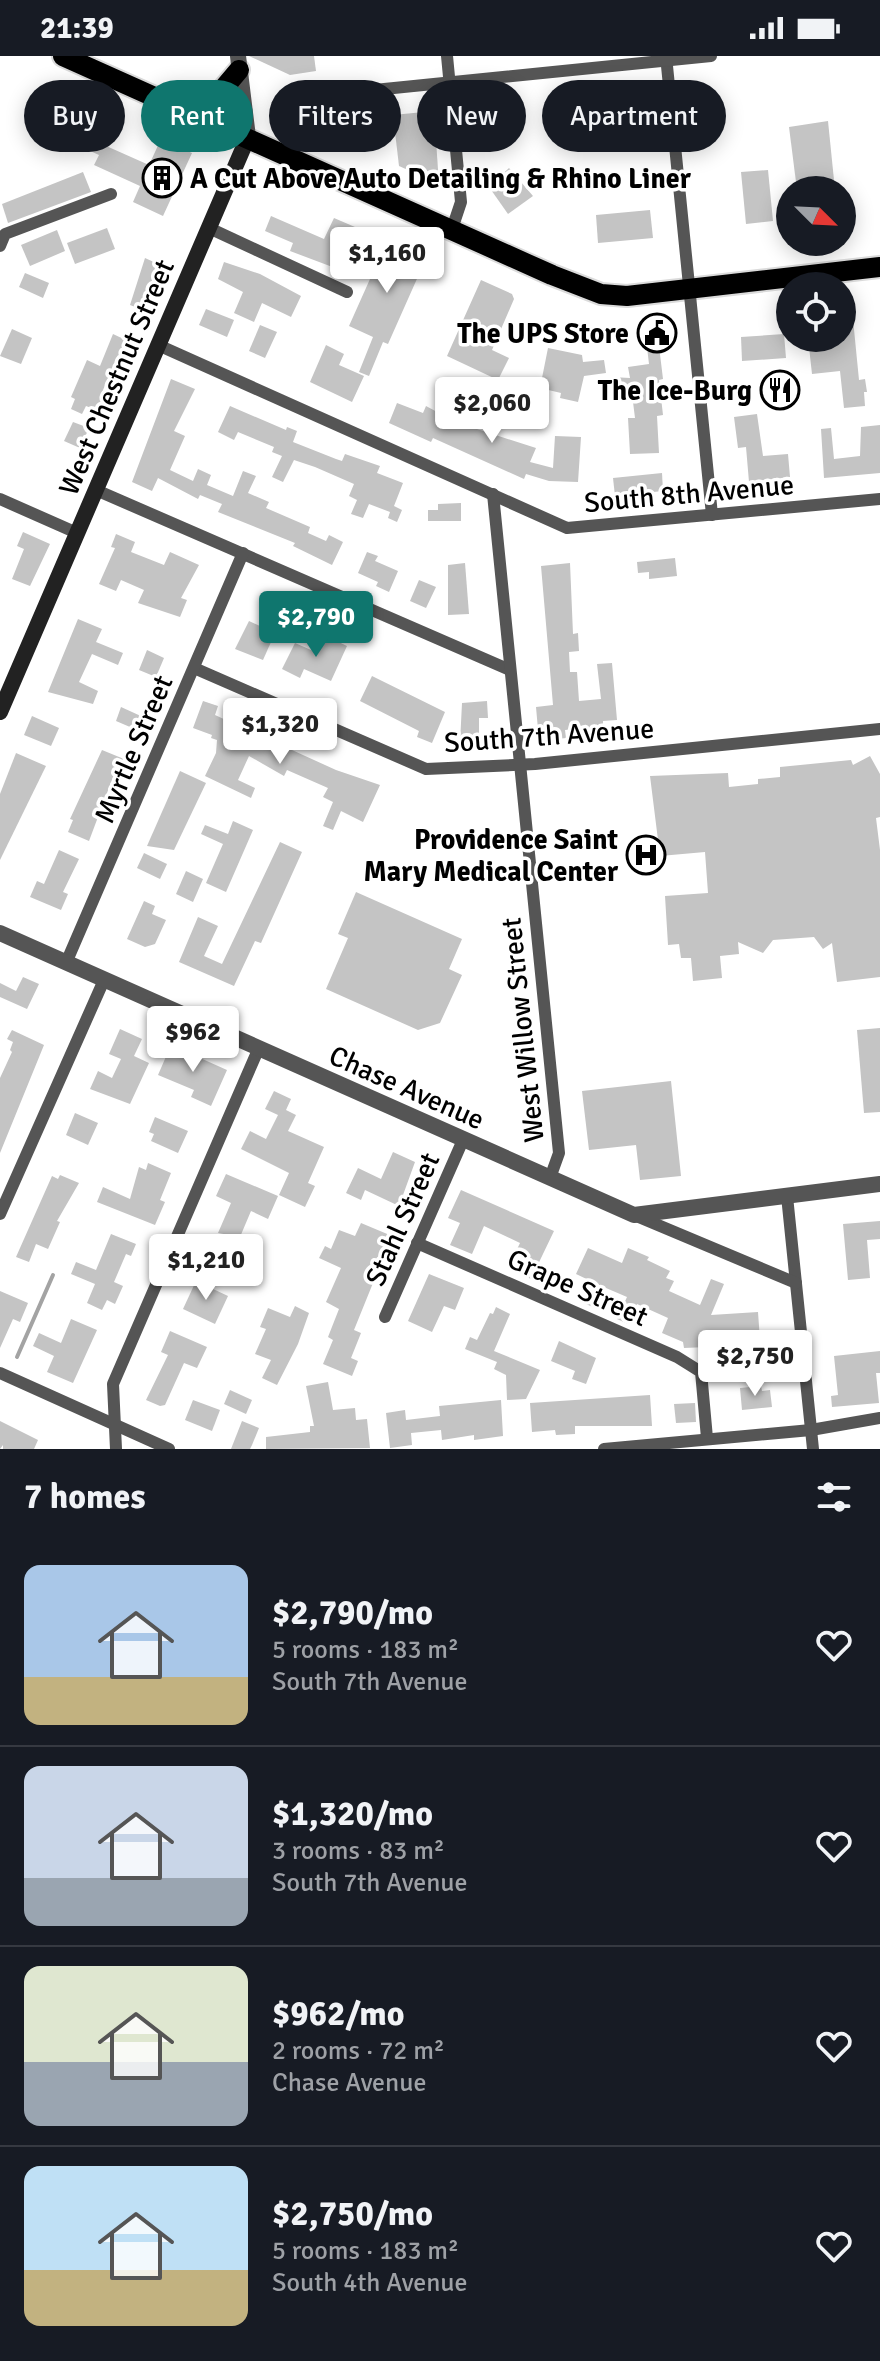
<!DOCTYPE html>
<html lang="en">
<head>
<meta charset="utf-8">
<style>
  :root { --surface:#171b24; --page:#242831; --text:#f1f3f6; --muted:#9ea1a6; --line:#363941; --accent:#0f766e }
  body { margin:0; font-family:Signika,sans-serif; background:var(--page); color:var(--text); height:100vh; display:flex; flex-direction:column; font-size:30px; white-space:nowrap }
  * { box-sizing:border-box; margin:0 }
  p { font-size:26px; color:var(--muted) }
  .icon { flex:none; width:44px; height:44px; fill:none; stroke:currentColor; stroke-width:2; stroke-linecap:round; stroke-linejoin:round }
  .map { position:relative; height:1393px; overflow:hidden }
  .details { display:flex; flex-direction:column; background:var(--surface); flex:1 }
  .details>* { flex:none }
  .top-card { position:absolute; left:24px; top:24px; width:832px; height:72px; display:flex; gap:16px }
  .needle { width:52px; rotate:114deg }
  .controls { position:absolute; left:776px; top:120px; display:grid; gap:16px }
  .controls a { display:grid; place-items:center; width:80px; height:80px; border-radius:50%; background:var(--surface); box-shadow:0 4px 20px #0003; font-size:40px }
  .price { position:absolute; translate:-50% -68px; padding:0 18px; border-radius:8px; background:#fff; color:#222; font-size:26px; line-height:52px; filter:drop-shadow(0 2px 4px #0008) }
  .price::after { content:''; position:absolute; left:50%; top:48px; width:24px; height:18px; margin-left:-12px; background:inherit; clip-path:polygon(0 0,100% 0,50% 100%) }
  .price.active { background:var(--accent); color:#fff }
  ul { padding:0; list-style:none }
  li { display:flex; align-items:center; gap:24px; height:200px; padding:0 24px }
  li+li { border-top:2px solid var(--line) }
  li span { display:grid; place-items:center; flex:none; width:224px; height:160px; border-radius:16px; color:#555 }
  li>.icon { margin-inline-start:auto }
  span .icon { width:96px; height:96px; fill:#fffc; stroke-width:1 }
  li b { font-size:34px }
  h2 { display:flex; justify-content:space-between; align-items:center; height:96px; padding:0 24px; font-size:34px }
  .tag { padding:0 28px; border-radius:36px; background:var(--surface); box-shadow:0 4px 20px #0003; font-size:28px; line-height:72px }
  .tag.active { background:var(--accent); color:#fff }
  .status { display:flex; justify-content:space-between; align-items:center; height:56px; padding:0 40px; background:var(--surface); direction:ltr }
  .status svg { height:22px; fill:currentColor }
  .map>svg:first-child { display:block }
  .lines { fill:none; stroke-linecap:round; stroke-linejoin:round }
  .stream { stroke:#a3a3a3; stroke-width:4 }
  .building { fill:#c4c4c4 }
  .primary-casing { stroke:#dbdbdb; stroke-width:24 }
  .minor { stroke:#555; stroke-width:12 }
  .tertiary { stroke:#555; stroke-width:16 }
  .secondary { stroke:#222; stroke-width:16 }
  .primary { stroke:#000; stroke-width:20 }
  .labels { text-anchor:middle; stroke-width:7; stroke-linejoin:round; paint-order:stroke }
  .poi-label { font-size:28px; font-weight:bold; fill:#000; stroke:#fff; text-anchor:end }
  .street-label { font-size:28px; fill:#000; stroke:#fff }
</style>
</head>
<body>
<div class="status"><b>21:39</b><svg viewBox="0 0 49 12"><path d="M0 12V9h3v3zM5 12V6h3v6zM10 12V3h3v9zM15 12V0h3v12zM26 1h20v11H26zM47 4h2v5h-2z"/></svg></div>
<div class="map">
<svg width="880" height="1393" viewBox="0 0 880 1393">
  <rect width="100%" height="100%" fill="#fff"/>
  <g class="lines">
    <polyline class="stream" points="17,1301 53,1219"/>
  </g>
  <g class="building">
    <polygon points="249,0 314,0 316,15 290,19"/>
    <polygon points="515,49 517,67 487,69 485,51"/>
    <polygon points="434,55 439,128 399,110 393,59"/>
    <polygon points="63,57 91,71 86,81 149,109 161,83 192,97 163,160 133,146 140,130 94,109 99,99 53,78"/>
    <polygon points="828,65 835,134 797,134 789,71"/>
    <polygon points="509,112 533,140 508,158 489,131"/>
    <polygon points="768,114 773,165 746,168 741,116"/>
    <polygon points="83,116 91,136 8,167 2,148"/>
    <polygon points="650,154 653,182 598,187 596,159"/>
    <polygon points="271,160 324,183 334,162 362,174 343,215 290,195 293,187 265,175"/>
    <polygon points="107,172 115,193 75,208 67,187"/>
    <polygon points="57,174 65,195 30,210 21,189"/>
    <polygon points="391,176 428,198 388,288 383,286 369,320 359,316 373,281 349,270"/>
    <polygon points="145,202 169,213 161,230 154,227 143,254 130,249"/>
    <polygon points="224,206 260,218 301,240 291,261 262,247 254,266 234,257 243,236 218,223"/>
    <polygon points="25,217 49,227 43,242 19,231"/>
    <polygon points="481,224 512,238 514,243 492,294 509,302 498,324 447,300"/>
    <polygon points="851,243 859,324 865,323 867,336 864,336 865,350 844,352 840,315 812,318 808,282 842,282 842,244"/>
    <polygon points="206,253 234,264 227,281 199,269"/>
    <polygon points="666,263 669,288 659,290 663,323 659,324 663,359 657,360 659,397 630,398 628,362 635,362 632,338 610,337 611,321 630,322 628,311 649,308 644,266"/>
    <polygon points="260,269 277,276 265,302 249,295"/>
    <polygon points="12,273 32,282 21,308 0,300"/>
    <polygon points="113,278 130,286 124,302 118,299 100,341 105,343 99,355 86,350 82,358 71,353 75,343 71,341 87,304 100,310"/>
    <polygon points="784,278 786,302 742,305 741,281"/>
    <polygon points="326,289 344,298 339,309 364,320 352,346 310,326"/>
    <polygon points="548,292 582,299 583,306 604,304 606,317 584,320 578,346 560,342 561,337 540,332"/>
    <polygon points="171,323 195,333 174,375 185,380 170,414 193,425 198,413 211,419 207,429 233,440 243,415 256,420 248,437 269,446 266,452 310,471 308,477 326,485 329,479 343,486 332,509 293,490 295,487 218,456 222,448 200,439 198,443 158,422 152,435 132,426"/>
    <polygon points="792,323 793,345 768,346 767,324"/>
    <polygon points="397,347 423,357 426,350 465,371 467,364 479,369 477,373 536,392 530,406 553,412 555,380 581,381 578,426 549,425 526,418 524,423 433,382 431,386 389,367"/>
    <polygon points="230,350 286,374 287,371 297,375 293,386 336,403 342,405 345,398 380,410 377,417 403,427 394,450 402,454 397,466 388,462 390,456 369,448 363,462 351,458 357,444 349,440 354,428 315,411 294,404 283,426 272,421 282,400 272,396 274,391 238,376 234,384 218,376"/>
    <polygon points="757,358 763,400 788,398 790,421 749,426 746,391 738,392 734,361"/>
    <polygon points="73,366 89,372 80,392 64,385"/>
    <polygon points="880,369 880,417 824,422 821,373 831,372 834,403 860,400 861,371"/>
    <polygon points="662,417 663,435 615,440 613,422"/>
    <polygon points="461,447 461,465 428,465 428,454 438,454 438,448"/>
    <polygon points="23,476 50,488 30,530 12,523 24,493 17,490"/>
    <polygon points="116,478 135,486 131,496 164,509 170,496 199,509 181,542 187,544 180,561 138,547 144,534 121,524 116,535 99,528 115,492 111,491"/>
    <polygon points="367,496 378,500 375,505 398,515 389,536 376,530 378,526 358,517"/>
    <polygon points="675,502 677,520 649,523 649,516 638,517 637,506"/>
    <polygon points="465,507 469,558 448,559 448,509"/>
    <polygon points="570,507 573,578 578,577 579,595 569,596 570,616 577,616 579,645 601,643 597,608 612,607 617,664 603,665 603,671 565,674 566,682 539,685 536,651 553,649 541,510"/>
    <polygon points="419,524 436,531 426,552 410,545"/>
    <polygon points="78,563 102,573 96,586 123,597 118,609 92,598 79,626 98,635 93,648 48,636"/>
    <polygon points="249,565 275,577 263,604 235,593"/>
    <polygon points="326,580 347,590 331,625 304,613 300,622 282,613 295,587 318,597"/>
    <polygon points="147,594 164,602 156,621 139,614"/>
    <polygon points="372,620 445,656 432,687 417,681 419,675 360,645"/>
    <polygon points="203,645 218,650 215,659 336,714 380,729 363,766 341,755 333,774 323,770 333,746 323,741 328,732 287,714 284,720 249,700 238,724 255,732 251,742 205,720 216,697 217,684 211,682 212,679 193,672"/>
    <polygon points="487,645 488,662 479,662 479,687 460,687 462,647"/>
    <polygon points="121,651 143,661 137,674 116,665"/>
    <polygon points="32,660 59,672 51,690 24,679"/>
    <polygon points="102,694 124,703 116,723 113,721 89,785 68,776 73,764 70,763"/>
    <polygon points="16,697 46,710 0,804 0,738"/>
    <polygon points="870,700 880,718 880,761 876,762 880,794 880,921 837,926 832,887 823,893 814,881 773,884 763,897 738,886 739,898 720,900 722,922 693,925 691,902 681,902 679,888 668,889 665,840 708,837 705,796 660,800 650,720 728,717 729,731 758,728 758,723 780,721 780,711 851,704 853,709"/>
    <polygon points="180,715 206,727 174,794 147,790"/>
    <polygon points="233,765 253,774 226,836 206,827 223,788 201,778 205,769 228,778"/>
    <polygon points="280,786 302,796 261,887 255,885 234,930 179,906 198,861 218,870 204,900 222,908"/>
    <polygon points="59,794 79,803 63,836 68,838 61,854 30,841 37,825 44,828"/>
    <polygon points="144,797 167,808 160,823 137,812"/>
    <polygon points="186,815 203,823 193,846 176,838"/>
    <polygon points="356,836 462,883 449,913 462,919 440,967 418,974 326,933 348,882 338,878"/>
    <polygon points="144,845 155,850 152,858 166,864 155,888 145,891 127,883"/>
    <polygon points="23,921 39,928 27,953 0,941 0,927 16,935"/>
    <polygon points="880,972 880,1056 864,1057 857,974"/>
    <polygon points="120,973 142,983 134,1000 149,1007 130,1048 90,1033 98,1015 112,1022 121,1003 109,998"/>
    <polygon points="12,974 44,989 0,1097 0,1022 12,996 10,994 13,986 7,983"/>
    <polygon points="171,989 227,1014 211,1050 191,1041 194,1034 158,1019"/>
    <polygon points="671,1025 681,1120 640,1124 636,1089 589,1094 582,1035"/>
    <polygon points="274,1035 291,1043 286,1054 296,1059 288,1075 324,1091 308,1127 315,1130 305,1151 279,1139 289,1117 241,1093 250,1075 266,1083 278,1059 265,1053"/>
    <polygon points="75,1057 98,1067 88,1089 66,1079"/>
    <polygon points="155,1061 188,1075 178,1097 151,1085 154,1078 149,1076"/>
    <polygon points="393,1096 415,1106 399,1150 365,1134 361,1144 346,1137 358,1112 381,1123"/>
    <polygon points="148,1107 171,1117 160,1144 165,1146 155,1169 97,1146 103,1131 130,1143 139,1111 146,1114"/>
    <polygon points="226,1118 278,1140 268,1163 251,1155 240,1181 218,1177 231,1147 216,1140"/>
    <polygon points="60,1119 79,1127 57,1165 60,1166 48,1193 36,1188 29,1206 16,1201 52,1120 58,1123"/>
    <polygon points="461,1134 554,1175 531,1223 508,1212 520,1187 484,1170 472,1198 450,1189 460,1167 448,1162"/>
    <polygon points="880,1165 880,1183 867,1184 870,1222 848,1224 843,1168"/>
    <polygon points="361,1167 392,1180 354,1274 361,1277 351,1302 358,1305 352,1320 323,1308 333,1284 328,1281 339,1253 326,1246 341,1212 319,1202 325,1190 331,1193 339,1174 355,1180"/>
    <polygon points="111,1178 136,1188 131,1200 126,1198 114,1226 123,1230 115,1248 107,1244 102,1254 87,1247 95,1228 71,1218 76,1206 96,1214"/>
    <polygon points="588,1192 622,1207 628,1192 649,1201 647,1204 670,1215 666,1222 674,1225 669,1235 700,1249 711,1223 724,1228 711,1259 758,1256 761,1298 721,1306 722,1312 709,1313 707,1291 684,1292 683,1286 662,1277 668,1262 637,1248 628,1268 617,1263 627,1241 606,1232 597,1253 586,1248 595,1227 576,1218"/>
    <polygon points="429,1218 464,1232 455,1254 444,1250 432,1276 408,1265"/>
    <polygon points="196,1225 228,1240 215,1268 183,1253"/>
    <polygon points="0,1235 28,1247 20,1266 13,1263 0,1292"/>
    <polygon points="295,1250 309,1257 298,1288 277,1329 262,1322 271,1304 255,1298 266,1273 260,1271 268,1252 290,1261"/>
    <polygon points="496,1251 510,1258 494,1295 540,1314 526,1343 507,1344 506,1319 494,1313 497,1306 465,1293 470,1281 477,1284 490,1257 493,1258"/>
    <polygon points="71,1263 97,1274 73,1327 47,1316 54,1300 33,1290 39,1277 61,1287"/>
    <polygon points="170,1275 207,1291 197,1312 184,1307 165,1349 160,1350 146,1344 168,1299 161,1296"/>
    <polygon points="559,1285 596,1302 586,1328 572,1323 575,1315 551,1305"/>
    <polygon points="880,1295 880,1317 876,1317 879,1347 832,1351 831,1340 838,1339 834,1300"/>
    <polygon points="328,1326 333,1354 355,1352 356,1364 367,1363 370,1392 266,1393 266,1381 310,1376 310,1370 314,1370 306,1330"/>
    <polygon points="761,1330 762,1335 770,1334 772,1351 742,1354 740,1332"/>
    <polygon points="230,1334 252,1344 246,1358 224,1348"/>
    <polygon points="650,1339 652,1370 575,1370 575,1378 556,1379 555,1374 532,1376 530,1347"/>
    <polygon points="193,1344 220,1354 212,1375 185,1364"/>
    <polygon points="501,1344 503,1380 474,1384 474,1379 442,1384 441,1374 411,1377 412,1389 390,1392 386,1357 405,1354 406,1364 440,1360 439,1350"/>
    <polygon points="695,1347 696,1366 676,1367 674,1348"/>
    <polygon points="0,1365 38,1384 34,1393 3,1393 3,1389 0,1393"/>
    <polygon points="242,1365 259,1372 252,1389 250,1393 231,1393"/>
  </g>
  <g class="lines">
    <g class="primary-casing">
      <g id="primary">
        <polyline points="63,0 552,219 601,238 627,240 880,211"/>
        <polyline points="196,58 212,46 239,14"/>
      </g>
    </g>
    <g class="minor">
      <polyline points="447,0 461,146 452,173"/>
      <polyline points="666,0 712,459"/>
      <polyline points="305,41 711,0"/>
      <polyline points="209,172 347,236"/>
      <polyline points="0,190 5,178 111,138"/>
      <polyline points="158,289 567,472 880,443"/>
      <polyline points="96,434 510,614"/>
      <polyline points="493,438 559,1097 550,1122"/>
      <polyline points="0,443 77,477"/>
      <polyline points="194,612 426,713 535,708 880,673"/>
      <polyline points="66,907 243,497"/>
      <polyline points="787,1140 813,1393"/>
      <polyline points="0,1158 104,924"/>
      <polyline points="634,1159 796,1227"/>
      <polyline points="417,1187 677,1301 701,1316 707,1382"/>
      <polyline points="385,1261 463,1084"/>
      <polyline points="0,1317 169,1393"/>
      <polyline points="116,1393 113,1328 258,994"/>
      <polyline points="604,1393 811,1374 880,1362"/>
    </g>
    <g class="tertiary">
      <polyline points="238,0 248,81"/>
      <polyline points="0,877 634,1159 880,1128"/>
    </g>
    <polyline class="secondary" points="0,656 248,81"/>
    <use href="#primary" class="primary"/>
  </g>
  <defs>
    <g id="building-ring" transform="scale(2)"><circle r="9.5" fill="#fff" stroke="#000" stroke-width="1.5"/><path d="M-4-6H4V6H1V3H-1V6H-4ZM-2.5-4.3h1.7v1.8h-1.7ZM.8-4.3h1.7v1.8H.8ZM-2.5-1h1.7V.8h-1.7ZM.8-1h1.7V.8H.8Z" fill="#000"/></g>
    <g id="civic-ring" transform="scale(2)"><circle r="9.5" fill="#fff" stroke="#000" stroke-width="1.5"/><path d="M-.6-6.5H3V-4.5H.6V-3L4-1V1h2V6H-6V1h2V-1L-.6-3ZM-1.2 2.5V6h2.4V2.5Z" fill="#000"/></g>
    <g id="restaurant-ring" transform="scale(2)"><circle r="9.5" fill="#fff" stroke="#000" stroke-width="1.5"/><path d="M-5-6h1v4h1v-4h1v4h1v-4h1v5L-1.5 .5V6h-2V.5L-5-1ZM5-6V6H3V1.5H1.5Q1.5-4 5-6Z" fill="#000"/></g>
    <g id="hospital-ring" transform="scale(2)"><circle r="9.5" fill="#fff" stroke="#000" stroke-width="1.5"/><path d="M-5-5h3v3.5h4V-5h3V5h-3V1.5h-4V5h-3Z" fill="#000"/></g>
  </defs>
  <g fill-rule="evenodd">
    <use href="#building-ring" x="162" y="122"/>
    <use href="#civic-ring" x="657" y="277"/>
    <use href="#restaurant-ring" x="780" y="334"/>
    <use href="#hospital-ring" x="646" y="799"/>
  </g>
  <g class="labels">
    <g class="poi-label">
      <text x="190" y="132" text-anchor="start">A Cut Above Auto Detailing &amp; Rhino Liner</text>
      <text x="629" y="287">The UPS Store</text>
      <text x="752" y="344">The Ice-Burg</text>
      <text x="618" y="793">Providence Saint<tspan x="618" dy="32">Mary Medical Center</tspan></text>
    </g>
    <g class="street-label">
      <text transform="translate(116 321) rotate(-67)" y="10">West Chestnut Street</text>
      <text transform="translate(689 437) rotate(-5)" y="10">South 8th Avenue</text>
      <text transform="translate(549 679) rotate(-4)" y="10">South 7th Avenue</text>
      <text transform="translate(133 693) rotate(-67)" y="10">Myrtle Street</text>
      <text transform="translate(522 974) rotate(-96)" y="10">West Willow Street</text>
      <text transform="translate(407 1031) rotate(24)" y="10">Chase Avenue</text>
      <text transform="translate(402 1163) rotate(-66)" y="10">Stahl Street</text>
      <text transform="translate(578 1231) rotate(24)" y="10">Grape Street</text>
    </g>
  </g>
</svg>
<div class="controls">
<a><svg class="needle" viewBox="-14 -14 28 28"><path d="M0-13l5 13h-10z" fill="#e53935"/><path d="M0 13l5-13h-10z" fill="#9ea1a6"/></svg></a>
<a><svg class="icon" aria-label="locate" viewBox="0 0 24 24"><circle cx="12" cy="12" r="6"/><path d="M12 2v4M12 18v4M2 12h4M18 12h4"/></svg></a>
</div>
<b class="price" style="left:387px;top:239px">$1,160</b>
<b class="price" style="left:492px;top:389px">$2,060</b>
<b class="price active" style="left:316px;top:603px">$2,790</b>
<b class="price" style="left:280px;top:710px">$1,320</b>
<b class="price" style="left:193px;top:1018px">$962</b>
<b class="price" style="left:206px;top:1246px">$1,210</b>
<b class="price" style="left:755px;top:1342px">$2,750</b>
<div class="top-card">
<a class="tag">Buy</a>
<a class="tag active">Rent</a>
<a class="tag">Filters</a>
<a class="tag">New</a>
<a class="tag">Apartment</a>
</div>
</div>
<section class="details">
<h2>7 homes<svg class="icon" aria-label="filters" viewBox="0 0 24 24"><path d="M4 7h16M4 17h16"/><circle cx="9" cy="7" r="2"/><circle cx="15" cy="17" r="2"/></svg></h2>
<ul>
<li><span style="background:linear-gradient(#a9c7e8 70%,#c2b280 0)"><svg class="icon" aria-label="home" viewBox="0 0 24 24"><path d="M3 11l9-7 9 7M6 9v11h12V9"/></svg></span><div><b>$2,790/mo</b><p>5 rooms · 183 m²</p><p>South 7th Avenue</p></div><svg class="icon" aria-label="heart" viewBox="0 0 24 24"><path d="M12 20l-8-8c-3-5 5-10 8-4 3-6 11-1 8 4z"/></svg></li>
<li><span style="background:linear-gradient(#c9d6e8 70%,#9aa5b1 0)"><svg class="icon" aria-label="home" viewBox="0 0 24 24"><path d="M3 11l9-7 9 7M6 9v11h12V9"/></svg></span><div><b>$1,320/mo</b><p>3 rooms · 83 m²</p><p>South 7th Avenue</p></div><svg class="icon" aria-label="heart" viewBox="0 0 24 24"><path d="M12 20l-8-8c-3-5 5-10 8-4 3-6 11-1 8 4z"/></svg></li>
<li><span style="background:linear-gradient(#dfe7d0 60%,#9aa5b1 0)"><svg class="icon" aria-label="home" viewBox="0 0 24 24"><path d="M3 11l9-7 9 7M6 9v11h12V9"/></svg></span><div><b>$962/mo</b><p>2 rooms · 72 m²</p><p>Chase Avenue</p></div><svg class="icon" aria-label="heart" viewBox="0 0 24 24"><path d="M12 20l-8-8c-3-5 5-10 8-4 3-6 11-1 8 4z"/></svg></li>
<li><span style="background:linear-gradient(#bfe0f5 65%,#c2b280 0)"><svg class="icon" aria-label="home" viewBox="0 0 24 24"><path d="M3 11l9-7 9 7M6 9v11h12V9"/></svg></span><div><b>$2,750/mo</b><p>5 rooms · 183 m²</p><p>South 4th Avenue</p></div><svg class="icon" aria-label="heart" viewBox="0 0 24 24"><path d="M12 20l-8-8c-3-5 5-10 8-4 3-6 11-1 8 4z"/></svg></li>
</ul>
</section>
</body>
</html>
